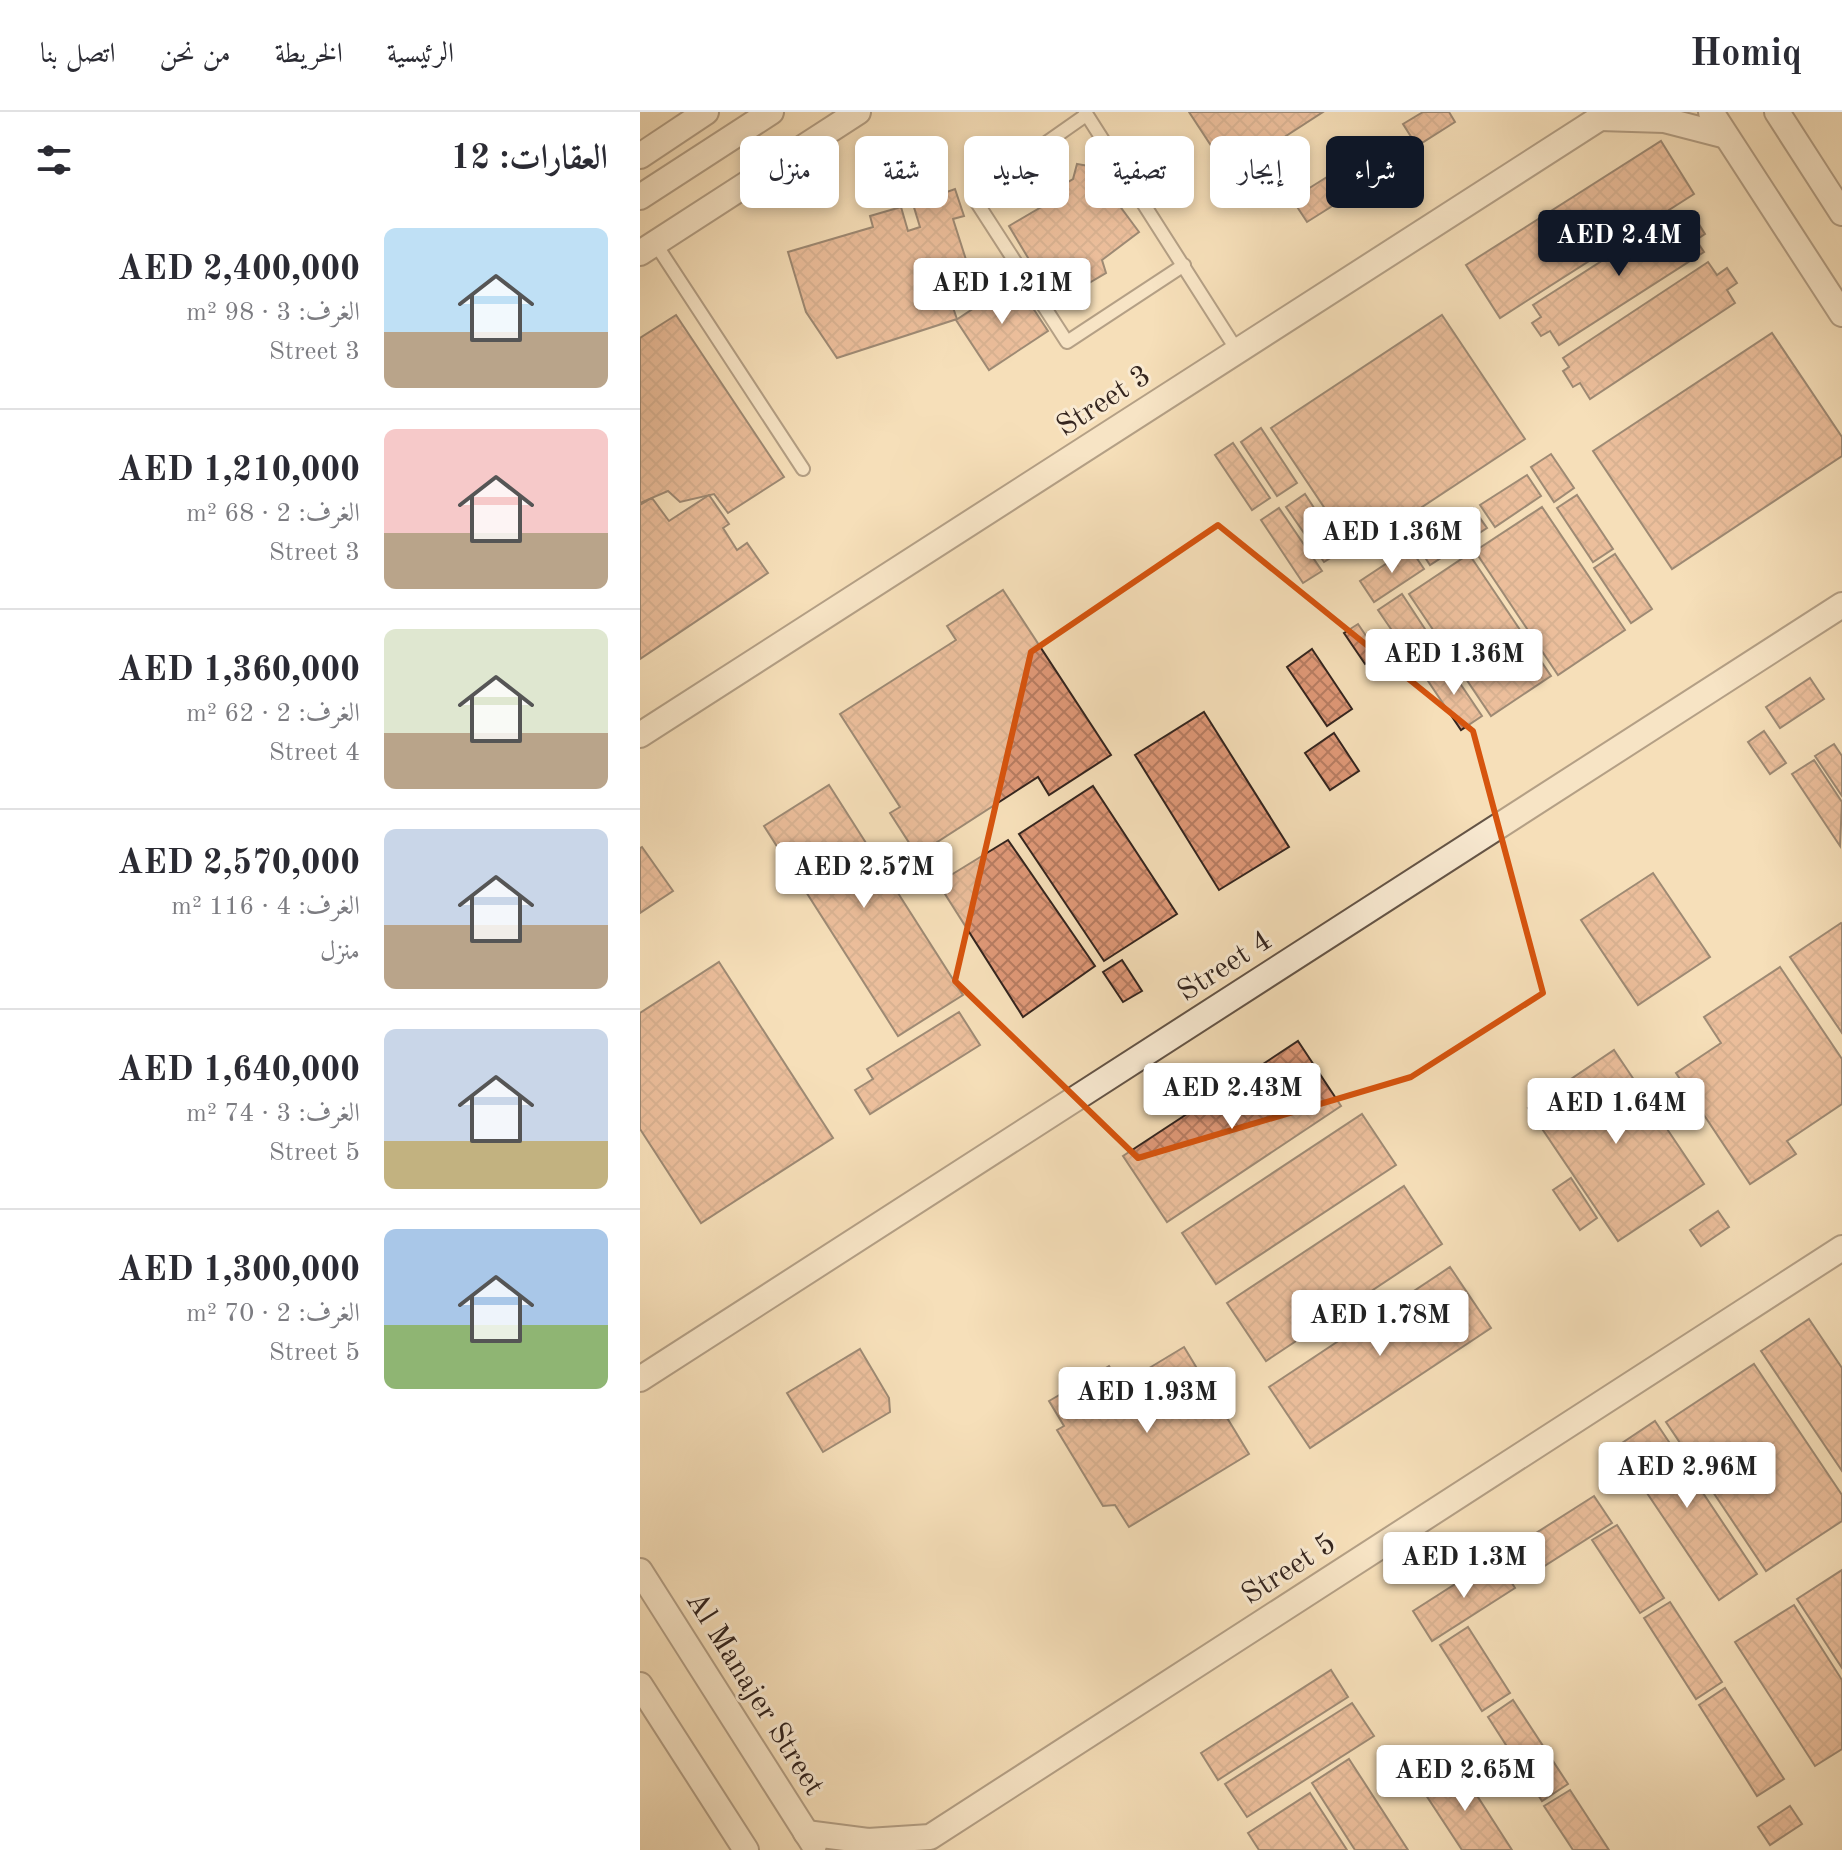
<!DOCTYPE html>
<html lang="ar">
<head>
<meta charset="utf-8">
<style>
  :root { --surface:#fff; --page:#f7f7f7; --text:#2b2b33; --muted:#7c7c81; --line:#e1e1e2; --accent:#111827 }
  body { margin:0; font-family:"Old Standard TT",Amiri,serif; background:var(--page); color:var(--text); direction:rtl; height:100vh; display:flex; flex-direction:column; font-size:30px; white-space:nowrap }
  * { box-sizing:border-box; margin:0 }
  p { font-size:26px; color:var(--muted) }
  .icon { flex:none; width:44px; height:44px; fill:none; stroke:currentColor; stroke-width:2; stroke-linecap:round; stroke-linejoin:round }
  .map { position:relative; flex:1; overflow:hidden; direction:ltr }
  .panel { display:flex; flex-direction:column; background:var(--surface); width:640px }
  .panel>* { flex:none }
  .guide { position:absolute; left:24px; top:24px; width:760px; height:72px; direction:rtl; display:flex; gap:16px }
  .price { position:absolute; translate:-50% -68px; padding:0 18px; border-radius:8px; background:#fff; color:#222; font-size:26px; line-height:52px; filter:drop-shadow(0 2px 4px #0008) }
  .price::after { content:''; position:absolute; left:50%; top:48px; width:24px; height:18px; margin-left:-12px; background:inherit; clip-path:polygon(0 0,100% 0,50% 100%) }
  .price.current { background:var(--accent); color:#fff }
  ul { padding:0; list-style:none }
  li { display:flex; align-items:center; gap:24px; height:200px; padding:0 32px }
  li+li { border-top:2px solid var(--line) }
  li span { display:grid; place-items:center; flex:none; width:224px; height:160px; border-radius:12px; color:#555 }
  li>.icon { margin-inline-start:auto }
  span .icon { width:96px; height:96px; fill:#fffc; stroke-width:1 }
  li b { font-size:34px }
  h2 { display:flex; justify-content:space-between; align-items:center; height:96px; padding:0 32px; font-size:34px }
  .chip { padding:0 28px; border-radius:12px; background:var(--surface); box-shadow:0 4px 12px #0003; font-size:28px; line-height:72px }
  .chip.current { background:var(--accent); color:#fff }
  header { display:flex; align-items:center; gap:48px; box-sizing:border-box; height:112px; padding:0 40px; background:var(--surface); border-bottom:2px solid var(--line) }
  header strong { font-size:38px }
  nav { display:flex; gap:44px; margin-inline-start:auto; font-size:28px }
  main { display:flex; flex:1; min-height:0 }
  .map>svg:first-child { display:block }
  .building { fill:url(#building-cross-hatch); stroke:#34251f; stroke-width:2 }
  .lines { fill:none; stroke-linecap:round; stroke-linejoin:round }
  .service-casing { stroke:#645446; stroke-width:16 }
  .minor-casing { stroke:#645446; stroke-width:28 }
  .service { stroke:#f9ead2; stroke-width:12 }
  .minor { stroke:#f9ead2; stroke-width:24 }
  .marked { fill:none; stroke:#d6540e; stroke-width:6; stroke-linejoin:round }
  .labels { text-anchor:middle; stroke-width:6; stroke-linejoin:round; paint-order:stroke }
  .street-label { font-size:30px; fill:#34251f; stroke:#f9ead2 }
</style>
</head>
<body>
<header>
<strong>Homiq</strong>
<nav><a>الرئيسية</a><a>الخريطة</a><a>من نحن</a><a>اتصل بنا</a></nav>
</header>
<main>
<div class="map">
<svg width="1202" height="1738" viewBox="0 0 1202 1738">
  <defs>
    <pattern id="building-cross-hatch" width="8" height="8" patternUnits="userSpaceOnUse" patternTransform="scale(2)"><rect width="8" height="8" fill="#df9877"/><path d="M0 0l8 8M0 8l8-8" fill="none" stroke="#b67c61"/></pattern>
  </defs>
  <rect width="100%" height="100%" fill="#f6dfb9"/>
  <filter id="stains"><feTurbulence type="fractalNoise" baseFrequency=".0025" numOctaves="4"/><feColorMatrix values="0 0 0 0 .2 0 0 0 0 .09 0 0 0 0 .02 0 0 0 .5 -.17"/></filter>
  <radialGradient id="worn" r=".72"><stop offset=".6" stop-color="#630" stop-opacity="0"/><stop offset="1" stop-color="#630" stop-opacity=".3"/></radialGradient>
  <g class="building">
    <polygon points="549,0 683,0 589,61"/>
    <polygon points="783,0 809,0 815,10 777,34 763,12"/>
    <polygon points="1021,29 1054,82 860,206 826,153"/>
    <polygon points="736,34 750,56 720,75 706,54"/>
    <polygon points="437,52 461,56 462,70 499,120 462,148 466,161 415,191 369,114 420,84 416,77 433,67"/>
    <polygon points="698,58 713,81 667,110 652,87"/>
    <polygon points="315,77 324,104 313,107 336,179 310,187 317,207 197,246 166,200 148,140 233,115 230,104 261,95 268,119 280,115 273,92"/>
    <polygon points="1038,100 1046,112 1055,106 1065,122 1056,128 1064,140 919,233 910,219 901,224 892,211 901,205 893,193"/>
    <polygon points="1068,150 1077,163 1087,156 1097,171 1087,178 1095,191 950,287 940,271 933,275 923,259 929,255 923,246"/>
    <polygon points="375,169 408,219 349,258 316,208"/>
    <polygon points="36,203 144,365 88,401 74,382 40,390 28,379 0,391 0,226"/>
    <polygon points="802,203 885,327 714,440 631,316"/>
    <polygon points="1132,221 1202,325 1202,344 1032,457 953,339"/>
    <polygon points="621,316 657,371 637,384 601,330"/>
    <polygon points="593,331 630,386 612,398 575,343"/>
    <polygon points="911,342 934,376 914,390 891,355"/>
    <polygon points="887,363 901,384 855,415 840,393"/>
    <polygon points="665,382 702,439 684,450 646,395"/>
    <polygon points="69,383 89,412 83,416 97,438 107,431 128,461 0,547 0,393 12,386 29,409"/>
    <polygon points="937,383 973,437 953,450 917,396"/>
    <polygon points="902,395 985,518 918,563 835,439"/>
    <polygon points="639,396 682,459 663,471 621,408"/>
    <polygon points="833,396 847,416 790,453 777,433"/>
    <polygon points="770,436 784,457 734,490 720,469"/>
    <polygon points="829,442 911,564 851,604 769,482"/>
    <polygon points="975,442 1012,497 991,511 954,456"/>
    <polygon points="363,478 471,643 409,683 398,665 277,743 250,701 260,695 200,602 316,528 307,514"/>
    <polygon points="762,482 804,546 781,561 738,498"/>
    <polygon points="718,512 739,543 725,552 704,521"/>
    <polygon points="672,537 712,597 687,614 647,555"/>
    <polygon points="807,552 842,604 821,618 786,566"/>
    <polygon points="1170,566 1184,587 1140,616 1126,595"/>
    <polygon points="564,600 649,735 579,778 495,643"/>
    <polygon points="1124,619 1146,651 1130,662 1108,630"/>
    <polygon points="694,621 719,659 690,678 665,641"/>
    <polygon points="1194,632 1202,644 1202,684 1175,644"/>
    <polygon points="1174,648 1202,690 1200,734 1152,662"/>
    <polygon points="189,673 323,883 258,924 124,714"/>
    <polygon points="453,674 537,802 464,849 379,722"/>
    <polygon points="368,728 455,854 383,905 298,771"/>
    <polygon points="2,735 33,779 0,801 0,736"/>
    <polygon points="1013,761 1070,845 998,893 941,808"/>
    <polygon points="1201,811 1202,812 1202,921 1150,845"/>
    <polygon points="482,848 502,879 483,890 463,860"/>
    <polygon points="79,850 193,1026 61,1111 0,1017 0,901"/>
    <polygon points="1140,855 1202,947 1202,992 1147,1029 1156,1042 1110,1072 1036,961 1081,931 1064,905"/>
    <polygon points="319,900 340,933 230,1002 215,978 233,967 227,957"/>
    <polygon points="658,929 701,994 527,1110 483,1044"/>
    <polygon points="974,938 1064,1072 978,1129 888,996"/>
    <polygon points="722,1002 756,1053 576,1172 542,1121"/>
    <polygon points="931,1066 957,1106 940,1118 913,1078"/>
    <polygon points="764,1074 802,1132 626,1249 587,1191"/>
    <polygon points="1078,1099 1089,1115 1061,1134 1050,1118"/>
    <polygon points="810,1155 851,1216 670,1336 629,1275"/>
    <polygon points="1169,1207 1202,1256 1202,1359 1121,1239"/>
    <polygon points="544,1235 609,1342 489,1415 475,1393 463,1394 417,1318 424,1314 409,1289 469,1254 481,1273"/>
    <polygon points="220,1237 249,1286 250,1300 183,1340 147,1281"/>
    <polygon points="1114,1252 1202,1383 1202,1409 1126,1459 1026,1310"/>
    <polygon points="1015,1309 1117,1462 1079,1488 976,1335"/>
    <polygon points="954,1384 972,1411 881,1469 863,1442"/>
    <polygon points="977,1413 1024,1486 1000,1501 952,1428"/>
    <polygon points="856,1446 875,1476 792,1529 773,1499"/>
    <polygon points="1202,1458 1202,1556 1157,1487"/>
    <polygon points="1030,1490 1082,1570 1056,1587 1004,1506"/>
    <polygon points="1154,1493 1202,1568 1202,1637 1175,1654 1095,1530"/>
    <polygon points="828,1515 870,1581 842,1599 800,1533"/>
    <polygon points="691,1558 708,1585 578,1668 561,1641"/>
    <polygon points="1085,1576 1144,1667 1117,1684 1059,1593"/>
    <polygon points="873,1588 928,1672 902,1689 848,1605"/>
    <polygon points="712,1591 734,1624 607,1705 585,1672"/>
    <polygon points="709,1647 768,1738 715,1738 672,1671"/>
    <polygon points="818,1654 872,1738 822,1738 782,1677"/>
    <polygon points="930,1678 969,1738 933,1738 904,1694"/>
    <polygon points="670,1681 707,1738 619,1738 608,1721"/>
    <polygon points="1150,1694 1162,1712 1130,1733 1118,1715"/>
  </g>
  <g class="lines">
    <g class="service-casing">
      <g id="service">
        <polyline points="445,0 598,240"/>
        <polyline points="446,3 332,83 427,230 544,153"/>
        <polyline points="15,131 163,357"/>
      </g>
    </g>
    <g class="minor-casing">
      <g id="minor">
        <polyline points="1071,0 1202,202"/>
        <polyline points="1137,0 1202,101"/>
        <polyline points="960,6 1024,8 1086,24"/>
        <polyline points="0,44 66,0"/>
        <polyline points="0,85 131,0"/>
        <polyline points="0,141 218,0"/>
        <polyline points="0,623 960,6 964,0"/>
        <polyline points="0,1267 1202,493"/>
        <polyline points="0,1459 174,1733"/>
        <polyline points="0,1573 106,1738"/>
        <polyline points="166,1721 228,1729 290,1725 1202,1136"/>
      </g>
    </g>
    <use href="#service" class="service"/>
    <use href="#minor" class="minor"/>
  </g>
  <path d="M0 0H1202V1738H0ZM578,413L833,619L903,881L771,965L498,1046L315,869L391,540Z" fill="#f6dfb9" fill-opacity=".55" fill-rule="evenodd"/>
  <path class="marked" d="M578,413L833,619L903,881L771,965L498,1046L315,869L391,540Z"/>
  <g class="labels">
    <g class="street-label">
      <text transform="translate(463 288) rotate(-33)" y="10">Street 3</text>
      <text transform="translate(584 853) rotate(-33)" y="10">Street 4</text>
      <text transform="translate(648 1456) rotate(-33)" y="10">Street 5</text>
      <text transform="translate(116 1581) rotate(58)" y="10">Al Manajer Street</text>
    </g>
  </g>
  <rect width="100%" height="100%" filter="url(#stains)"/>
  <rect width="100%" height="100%" fill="url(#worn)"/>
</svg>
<b class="price current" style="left:979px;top:166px">AED 2.4M</b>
<b class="price" style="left:362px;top:214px">AED 1.21M</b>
<b class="price" style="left:752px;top:463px">AED 1.36M</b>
<b class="price" style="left:814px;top:585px">AED 1.36M</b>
<b class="price" style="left:224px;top:798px">AED 2.57M</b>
<b class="price" style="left:592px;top:1019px">AED 2.43M</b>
<b class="price" style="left:976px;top:1034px">AED 1.64M</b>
<b class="price" style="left:740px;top:1246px">AED 1.78M</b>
<b class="price" style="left:507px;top:1323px">AED 1.93M</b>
<b class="price" style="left:1047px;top:1398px">AED 2.96M</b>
<b class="price" style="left:824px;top:1488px">AED 1.3M</b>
<b class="price" style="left:825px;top:1701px">AED 2.65M</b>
<div class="guide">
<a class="chip current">شراء</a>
<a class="chip">إيجار</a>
<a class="chip">تصفية</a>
<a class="chip">جديد</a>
<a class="chip">شقة</a>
<a class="chip">منزل</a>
</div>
</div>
<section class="panel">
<h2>العقارات: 12<svg class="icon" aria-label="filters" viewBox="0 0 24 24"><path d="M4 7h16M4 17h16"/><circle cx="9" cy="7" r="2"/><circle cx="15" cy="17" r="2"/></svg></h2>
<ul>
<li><span style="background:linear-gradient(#bfe0f5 65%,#b9a48a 0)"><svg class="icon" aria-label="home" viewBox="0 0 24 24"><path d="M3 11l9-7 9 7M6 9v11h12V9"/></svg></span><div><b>AED 2,400,000</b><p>الغرف: 3 · 98 m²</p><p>Street 3</p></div></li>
<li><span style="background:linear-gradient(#f6c9c9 65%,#b9a48a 0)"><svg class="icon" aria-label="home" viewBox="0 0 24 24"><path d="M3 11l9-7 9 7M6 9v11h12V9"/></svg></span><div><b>AED 1,210,000</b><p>الغرف: 2 · 68 m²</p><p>Street 3</p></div></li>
<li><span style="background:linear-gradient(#dfe7d0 65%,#b9a48a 0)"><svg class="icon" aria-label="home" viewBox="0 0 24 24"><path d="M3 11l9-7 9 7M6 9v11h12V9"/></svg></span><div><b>AED 1,360,000</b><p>الغرف: 2 · 62 m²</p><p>Street 4</p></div></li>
<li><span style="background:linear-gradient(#c9d6e8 60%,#b9a48a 0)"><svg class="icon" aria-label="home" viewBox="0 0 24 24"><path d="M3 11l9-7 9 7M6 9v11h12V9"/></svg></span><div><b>AED 2,570,000</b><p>الغرف: 4 · 116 m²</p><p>منزل</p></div></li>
<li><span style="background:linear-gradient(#c9d6e8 70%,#c2b280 0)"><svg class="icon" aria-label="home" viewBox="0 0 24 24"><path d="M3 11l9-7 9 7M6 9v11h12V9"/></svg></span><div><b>AED 1,640,000</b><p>الغرف: 3 · 74 m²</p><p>Street 5</p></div></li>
<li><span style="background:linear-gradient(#a9c7e8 60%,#8fb573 0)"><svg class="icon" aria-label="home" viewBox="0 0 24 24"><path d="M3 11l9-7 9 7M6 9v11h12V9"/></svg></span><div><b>AED 1,300,000</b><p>الغرف: 2 · 70 m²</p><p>Street 5</p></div></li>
</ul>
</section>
</main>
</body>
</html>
